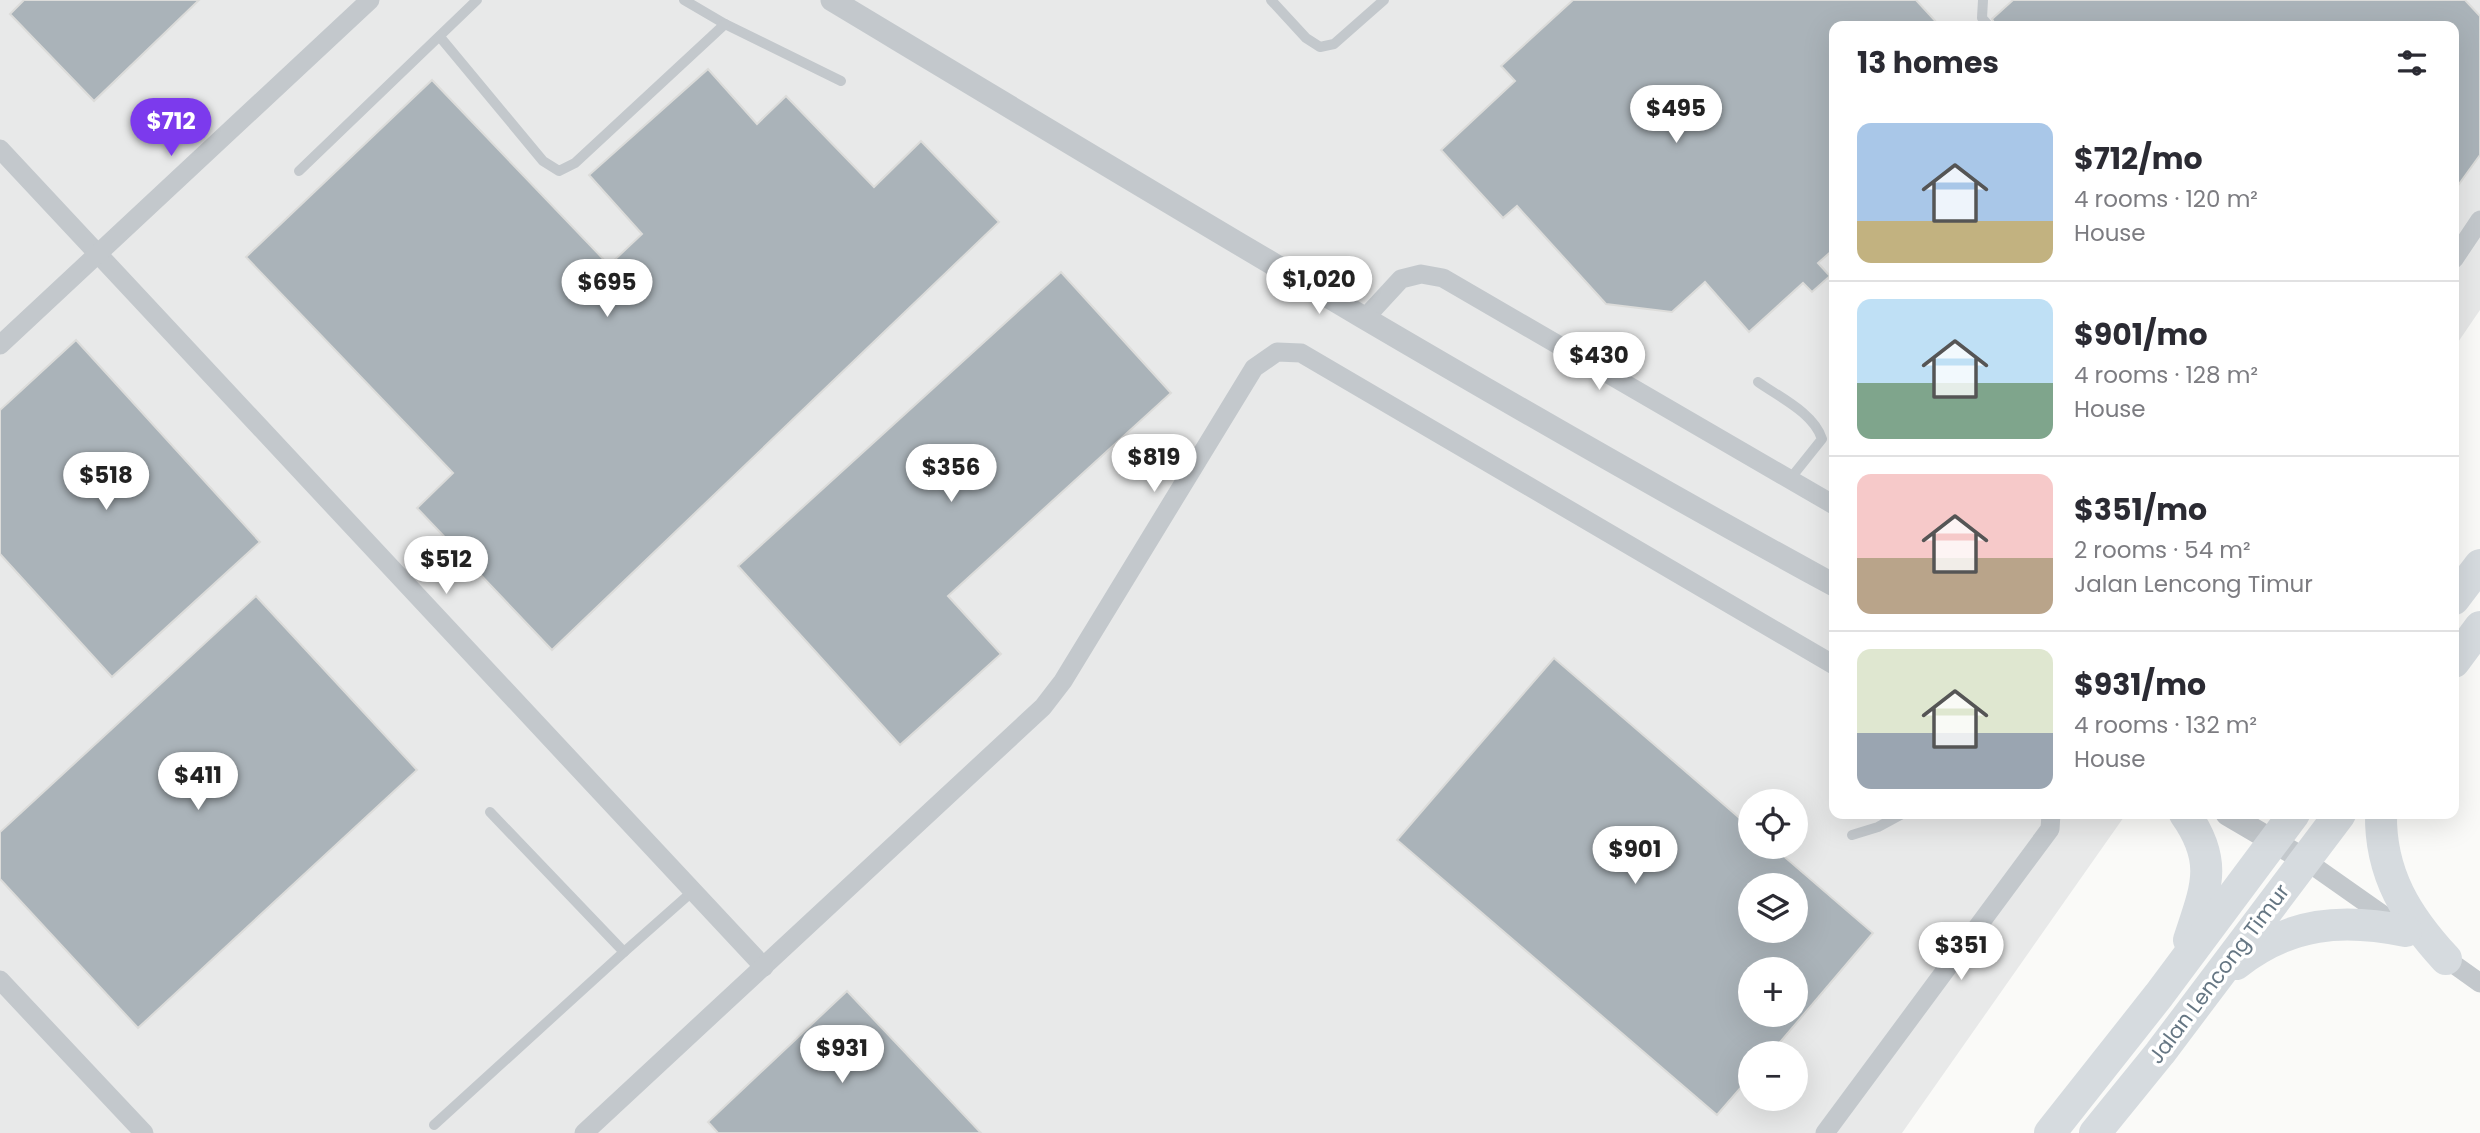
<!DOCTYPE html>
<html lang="en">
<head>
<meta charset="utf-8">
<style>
  :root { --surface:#fff; --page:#f7f7f7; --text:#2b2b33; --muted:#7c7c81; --line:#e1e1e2; --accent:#7c3aed }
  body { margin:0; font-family:Poppins,sans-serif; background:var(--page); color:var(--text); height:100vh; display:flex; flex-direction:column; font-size:26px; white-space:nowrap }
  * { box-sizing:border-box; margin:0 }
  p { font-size:23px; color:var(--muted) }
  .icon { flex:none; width:38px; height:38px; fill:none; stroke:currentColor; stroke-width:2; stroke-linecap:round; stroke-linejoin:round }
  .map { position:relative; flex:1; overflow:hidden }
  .sheet { position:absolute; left:1829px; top:21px; width:630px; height:798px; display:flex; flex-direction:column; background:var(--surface); border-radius:14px; box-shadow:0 7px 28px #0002 }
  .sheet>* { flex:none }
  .controls { position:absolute; left:1738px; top:789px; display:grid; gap:14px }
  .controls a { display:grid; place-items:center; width:70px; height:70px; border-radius:50%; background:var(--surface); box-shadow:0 7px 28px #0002; font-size:35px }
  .price { position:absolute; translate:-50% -60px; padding:0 16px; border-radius:24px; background:#fff; color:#222; font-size:23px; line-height:46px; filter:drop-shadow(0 2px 4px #0008) }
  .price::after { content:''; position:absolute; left:50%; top:42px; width:21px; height:16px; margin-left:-10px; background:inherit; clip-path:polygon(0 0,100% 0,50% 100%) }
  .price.selected { background:var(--accent); color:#fff }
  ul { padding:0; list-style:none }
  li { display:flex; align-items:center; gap:21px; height:175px; padding:0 28px }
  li+li { border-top:2px solid var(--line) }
  li span { display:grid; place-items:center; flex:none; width:196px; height:140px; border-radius:14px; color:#555 }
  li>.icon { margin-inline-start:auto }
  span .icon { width:84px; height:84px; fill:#fffc; stroke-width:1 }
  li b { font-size:30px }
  h2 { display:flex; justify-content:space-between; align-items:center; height:84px; padding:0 28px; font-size:30px }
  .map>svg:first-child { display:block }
  .built { fill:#e8e9e9; fill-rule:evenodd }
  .building { fill:#aab3b9; stroke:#dcdcda; stroke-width:2; fill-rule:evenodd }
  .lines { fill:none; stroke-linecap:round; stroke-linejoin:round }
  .service { stroke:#c3c8cc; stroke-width:10 }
  .minor { stroke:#c3c8cc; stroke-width:19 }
  .tertiary { stroke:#c3c8cc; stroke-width:23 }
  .trunk { stroke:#d6dbdf; stroke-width:32 }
  .labels { text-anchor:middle; stroke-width:7; stroke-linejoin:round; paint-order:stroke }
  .street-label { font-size:21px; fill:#657683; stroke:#fff }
</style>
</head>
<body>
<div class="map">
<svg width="2480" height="1133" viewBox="0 0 2480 1133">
  <rect width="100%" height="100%" fill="#fafaf8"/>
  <path class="built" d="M0,0H2480V310L2454,348V26H1834V814H2126L1902,1133H0ZM1750,802H1796V847H1750ZM1750,886H1796V931H1750ZM1750,970H1796V1015H1750ZM1750,1054H1796V1099H1750Z"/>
  <g class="building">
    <polygon points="24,0 199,0 94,101 10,14"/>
    <polygon points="1573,0 1916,0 1940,26 1834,26 1834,249 1818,263 1830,276 1812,292 1803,283 1749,332 1705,282 1672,312 1606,304 1517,206 1503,218 1441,150 1515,81 1501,66"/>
    <polygon points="2013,0 2465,0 2480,16 2480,155 2454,191 2454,26 1996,26 1992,19"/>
    <polygon points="708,69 757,124 786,96 874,187 921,141 999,222 552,650 417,508 453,473 246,257 432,80 609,265 642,234 589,175"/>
    <polygon points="1061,272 1171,393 948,596 1001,654 900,745 738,566"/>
    <polygon points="76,340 260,542 112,677 0,554 0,410"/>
    <polygon points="256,596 417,770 138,1028 0,879 0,832"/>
    <path d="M1554,658L1750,827V847H1773L1873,933L1770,1054H1750V1077L1717,1115L1397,840ZM1750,886H1796V931H1750ZM1750,970H1796V1015H1750Z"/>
    <polygon points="847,991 981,1133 718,1133 708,1122"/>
  </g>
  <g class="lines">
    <g class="service">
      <polyline points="684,0 725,24 841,81"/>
      <polyline points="1271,0 1306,38 1320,47 1334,44 1384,0"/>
      <polyline points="1983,0 1982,18 1989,26"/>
      <polyline points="440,37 543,161 559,171 575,163 725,24"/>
      <polyline points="299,171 477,0"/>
      <path d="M1758,382C1779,397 1814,413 1822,439L1790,479"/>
      <polyline points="490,812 624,952 693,891"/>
      <polyline points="1852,835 1878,827 1902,814"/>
      <polyline points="434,1125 624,952"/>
    </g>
    <g class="minor">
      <polyline points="0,149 764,967"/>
      <polyline points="2454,259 2480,220"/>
      <polyline points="1365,318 1401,279 1421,274 1443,278 1834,505"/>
      <polyline points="0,345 370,0"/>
      <polyline points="2305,860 2396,924"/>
      <polyline points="2438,953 2480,983"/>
      <polyline points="0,980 144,1133"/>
      <polyline points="584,1133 1043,707 1063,681 1254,368 1277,352 1301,353 1834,665"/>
      <polyline points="1825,1133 2050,829 2051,814"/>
    </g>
    <g class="tertiary">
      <path d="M832,0C1163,199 1495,400 1834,585"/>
      <polyline points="2227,814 2305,860"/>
    </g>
    <g class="trunk">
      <polyline points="2454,599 2480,565"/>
      <polyline points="2454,662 2480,627"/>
      <path d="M2185,814C2219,862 2206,888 2189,940"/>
      <path d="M2381,814C2380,874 2407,917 2446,959"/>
      <path d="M2236,964C2290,922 2342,918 2406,931"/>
      <polyline points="2050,1133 2159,995 2294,814"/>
      <polyline points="2095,1133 2160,1053 2340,814"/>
    </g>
  </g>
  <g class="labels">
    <g class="street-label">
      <text transform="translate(2219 974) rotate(-53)" y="7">Jalan Lencong Timur</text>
    </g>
  </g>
</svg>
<div class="controls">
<a><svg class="icon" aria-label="locate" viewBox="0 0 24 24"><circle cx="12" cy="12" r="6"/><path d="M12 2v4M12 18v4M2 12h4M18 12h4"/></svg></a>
<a><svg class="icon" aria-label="layers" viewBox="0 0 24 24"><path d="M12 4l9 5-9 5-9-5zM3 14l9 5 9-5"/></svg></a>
<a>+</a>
<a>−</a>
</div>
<b class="price" style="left:1676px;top:145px">$495</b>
<b class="price selected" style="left:171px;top:158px">$712</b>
<b class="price" style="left:1319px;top:316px">$1,020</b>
<b class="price" style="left:607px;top:319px">$695</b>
<b class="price" style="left:1599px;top:392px">$430</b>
<b class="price" style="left:1154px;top:494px">$819</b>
<b class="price" style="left:951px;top:504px">$356</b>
<b class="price" style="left:106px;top:512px">$518</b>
<b class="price" style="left:446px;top:596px">$512</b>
<b class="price" style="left:198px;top:812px">$411</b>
<b class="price" style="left:1635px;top:886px">$901</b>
<b class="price" style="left:1961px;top:982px">$351</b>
<b class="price" style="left:842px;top:1085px">$931</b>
<section class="sheet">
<h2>13 homes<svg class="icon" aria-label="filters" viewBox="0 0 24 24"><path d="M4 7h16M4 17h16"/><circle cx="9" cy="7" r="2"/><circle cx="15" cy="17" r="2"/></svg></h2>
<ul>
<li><span style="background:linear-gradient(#a9c7e8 70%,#c2b280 0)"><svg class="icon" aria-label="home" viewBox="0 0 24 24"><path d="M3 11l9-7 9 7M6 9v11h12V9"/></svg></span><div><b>$712/mo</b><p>4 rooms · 120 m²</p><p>House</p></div></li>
<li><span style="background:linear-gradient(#bfe0f5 60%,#7fa58c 0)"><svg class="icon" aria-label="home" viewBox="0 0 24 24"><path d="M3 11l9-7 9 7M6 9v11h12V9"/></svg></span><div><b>$901/mo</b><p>4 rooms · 128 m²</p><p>House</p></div></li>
<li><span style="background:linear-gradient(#f6c9c9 60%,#b9a48a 0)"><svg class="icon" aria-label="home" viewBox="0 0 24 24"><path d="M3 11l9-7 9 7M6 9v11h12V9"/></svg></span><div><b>$351/mo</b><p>2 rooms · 54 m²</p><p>Jalan Lencong Timur</p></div></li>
<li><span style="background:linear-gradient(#dfe7d0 60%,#9aa5b1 0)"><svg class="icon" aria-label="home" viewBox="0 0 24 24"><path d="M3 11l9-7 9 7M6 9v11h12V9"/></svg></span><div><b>$931/mo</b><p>4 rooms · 132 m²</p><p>House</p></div></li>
</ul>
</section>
</div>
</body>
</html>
